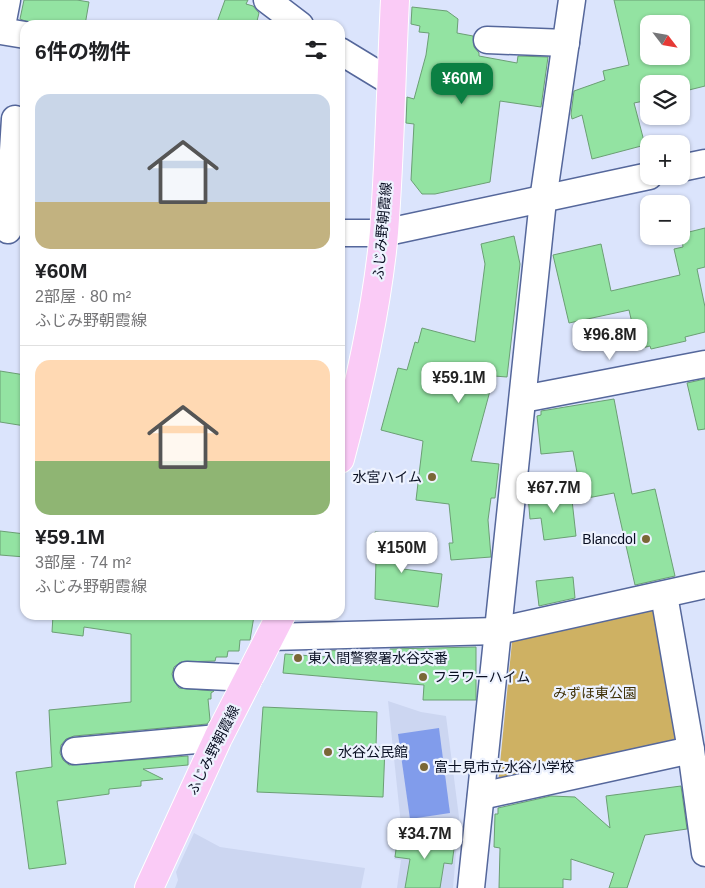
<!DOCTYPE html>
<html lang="ja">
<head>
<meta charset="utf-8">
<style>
  :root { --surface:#fff; --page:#f2f2f2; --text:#202124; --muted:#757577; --line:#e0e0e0; --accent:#0b8043 }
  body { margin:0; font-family:Arial,"Noto Sans JP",sans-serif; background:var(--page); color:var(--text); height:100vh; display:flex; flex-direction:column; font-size:19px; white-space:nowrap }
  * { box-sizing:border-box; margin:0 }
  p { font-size:16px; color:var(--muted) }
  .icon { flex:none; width:28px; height:28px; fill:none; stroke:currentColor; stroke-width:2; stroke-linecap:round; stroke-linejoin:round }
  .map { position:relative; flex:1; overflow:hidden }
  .sheet { position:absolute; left:20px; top:20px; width:325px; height:600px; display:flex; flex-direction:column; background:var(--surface); border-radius:15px; box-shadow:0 1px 4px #0004 }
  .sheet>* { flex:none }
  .needle { width:32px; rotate:121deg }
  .controls { position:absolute; left:640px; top:15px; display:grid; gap:10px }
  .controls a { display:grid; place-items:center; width:50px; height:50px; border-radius:10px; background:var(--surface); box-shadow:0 1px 4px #0004; font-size:25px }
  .price { position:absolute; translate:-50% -42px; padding:0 11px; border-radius:10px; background:#fff; color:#222; font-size:16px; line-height:32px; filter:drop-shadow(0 1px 2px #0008) }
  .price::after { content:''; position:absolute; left:50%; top:30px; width:15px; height:11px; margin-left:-8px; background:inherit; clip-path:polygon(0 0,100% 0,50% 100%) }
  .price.on { background:var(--accent); color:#fff }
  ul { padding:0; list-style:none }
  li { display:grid; align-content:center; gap:10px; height:265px; padding:0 15px }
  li+li { border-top:1px solid var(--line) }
  li span { display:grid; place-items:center; height:155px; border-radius:15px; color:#555 }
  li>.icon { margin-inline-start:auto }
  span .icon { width:90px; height:90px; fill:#fffc; stroke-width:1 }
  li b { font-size:21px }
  h2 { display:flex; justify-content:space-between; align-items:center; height:60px; padding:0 15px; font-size:21px }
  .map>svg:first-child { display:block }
  .built { fill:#ccd6f1 }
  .green { fill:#ceb163 }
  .water { fill:#819ceb }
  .building { fill:#93e3a2; stroke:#6b9f74; fill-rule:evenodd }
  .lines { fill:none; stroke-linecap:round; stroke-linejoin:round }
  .minor-casing { stroke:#55679b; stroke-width:29 }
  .major-casing { stroke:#fff; stroke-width:30 }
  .minor { stroke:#fff; stroke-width:26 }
  .major { stroke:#facbf6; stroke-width:28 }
  .poi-dot { fill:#7a6736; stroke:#edf2fe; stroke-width:2 }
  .labels { text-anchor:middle; stroke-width:4.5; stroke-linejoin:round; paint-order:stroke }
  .street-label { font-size:14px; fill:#080e21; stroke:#edf2fe }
  .poi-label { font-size:14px; fill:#080e21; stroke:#edf2fe; text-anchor:start }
  .park-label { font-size:14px; fill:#403207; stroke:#edf2fe }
</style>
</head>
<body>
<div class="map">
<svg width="705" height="888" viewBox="0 0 705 888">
  <rect width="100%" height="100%" fill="#dbe4fc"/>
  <g class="built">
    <polygon points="388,701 421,712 446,716 459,817 453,888 397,888 401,860 394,859 397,834 402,834"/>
    <polygon points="194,833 220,847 365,868 361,888 175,888 178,880 176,872"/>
  </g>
  <polygon class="green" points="653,609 661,618 682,744 498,784 512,642"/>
  <polygon class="water" points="439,728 450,813 410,819 398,734"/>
  <g class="building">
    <polygon points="24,0 77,0 89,2 85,25 36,25 20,19"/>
    <polygon points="225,0 248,0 246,4 253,6 259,13 256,25 216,25"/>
    <path d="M614,0H705V86L681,92V84H649V100L634,103L645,145L592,159L582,115L572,119L571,114L574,91L605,80L603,71L629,65ZM649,24H681V56H649Z"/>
    <polygon points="412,7 447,11 458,19 457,33 473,36 474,47 479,53 479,56 517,63 518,56 548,57 541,107 500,101 490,182 435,194 422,194 411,180 414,124 406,123 407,97 414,99 426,55 429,33 419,32 420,26 411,24"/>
    <polygon points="705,228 705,267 697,269 705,307 705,332 685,337 686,341 651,349 650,346 638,349 629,310 569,323 553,255 601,244 611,291 680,275 674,249 683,247 681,234"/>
    <polygon points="514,236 520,264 507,377 494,376 471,461 499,464 495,498 491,498 488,520 491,557 451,560 449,543 453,543 449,504 416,500 423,441 381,430 398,368 407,370 415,342 418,343 422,328 475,342 485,264 481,244"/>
    <polygon points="0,371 25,375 25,426 0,422"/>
    <polygon points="705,379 705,429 698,430 687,383"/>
    <polygon points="614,399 632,494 655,489 675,576 635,585 614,493 582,499 573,451 541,454 537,416 541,415 541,411"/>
    <polygon points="571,491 576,536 544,540 541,518 530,519 528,496"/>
    <polygon points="0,531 25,534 25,557 0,555"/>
    <polygon points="375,532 407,535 403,569 442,574 438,607 375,599 376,559 372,559"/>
    <polygon points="573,577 575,598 539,606 536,581"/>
    <polygon points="53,615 254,616 250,640 240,640 239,651 228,651 227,657 216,657 215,661 181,662 174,667 172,674 174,681 179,688 214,691 211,693 211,699 208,699 210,720 207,724 74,736 66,739 61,745 60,753 63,760 69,765 188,756 188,765 143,769 163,779 141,781 141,786 109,789 109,794 57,801 66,864 29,869 16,772 52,767 49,710 131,702 131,634 84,627 83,636 52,632"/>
    <polygon points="476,647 476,700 423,700 424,685 283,673 285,654 327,657 327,651 347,650 347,665 391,664 390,649"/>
    <polygon points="263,707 377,712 376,747 385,747 383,797 257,792"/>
    <polygon points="681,786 687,829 645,835 627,888 609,888 614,873 571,859 571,880 563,879 563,888 499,888 500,848 494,847 495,814 498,814 498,808 551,796 575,797 610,828 606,796"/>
    <polygon points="398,835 455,841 452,864 444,863 440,888 405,888 410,859 395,857"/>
  </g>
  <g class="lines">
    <g class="minor-casing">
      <g id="minor">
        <polyline points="7,0 1,31 25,35"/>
        <polyline points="267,0 300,25"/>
        <polyline points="487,40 566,43"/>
        <polyline points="340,51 391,82"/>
        <polyline points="681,168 705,163"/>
        <polyline points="8,230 15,119"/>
        <polyline points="340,233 383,233 649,176"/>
        <polyline points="523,399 705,364"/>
        <polyline points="664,595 691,750 705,853"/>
        <polyline points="271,637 497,631 705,585"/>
        <polyline points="187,675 249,678"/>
        <polyline points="75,751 218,738"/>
        <polyline points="481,796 691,750"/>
        <polyline points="471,888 543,200 572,0"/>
      </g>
    </g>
    <g class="major-casing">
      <g id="major">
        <path d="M340,459C360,384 377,309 384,232C390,155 391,77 395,0"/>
        <polyline points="149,888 218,738 281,615"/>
      </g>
    </g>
    <use href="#minor" class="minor"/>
    <use href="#major" class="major"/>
  </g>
  <g class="poi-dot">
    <circle cx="432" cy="477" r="5"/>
    <circle cx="646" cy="539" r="5"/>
    <circle cx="298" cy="658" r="5"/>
    <circle cx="423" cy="677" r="5"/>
    <circle cx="328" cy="752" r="5"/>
    <circle cx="424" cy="767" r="5"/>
  </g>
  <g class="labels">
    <g class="street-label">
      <text transform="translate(382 231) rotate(-85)" y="5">ふじみ野朝霞線</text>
      <text transform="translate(213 750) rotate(-63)" y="5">ふじみ野朝霞線</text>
    </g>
    <g class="poi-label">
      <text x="422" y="482" text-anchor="end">水宮ハイム</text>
      <text x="636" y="544" text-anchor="end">Blancdol</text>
      <text x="308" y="663">東入間警察署水谷交番</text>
      <text x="433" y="682">フラワーハイム</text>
      <text x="338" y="757">水谷公民館</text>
      <text x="434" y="772">富士見市立水谷小学校</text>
    </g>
    <g class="park-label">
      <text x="595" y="698">みずほ東公園</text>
    </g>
  </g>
</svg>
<div class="controls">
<a><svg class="needle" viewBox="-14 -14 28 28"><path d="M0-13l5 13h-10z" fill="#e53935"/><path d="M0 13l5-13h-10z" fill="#757577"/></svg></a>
<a><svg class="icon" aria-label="layers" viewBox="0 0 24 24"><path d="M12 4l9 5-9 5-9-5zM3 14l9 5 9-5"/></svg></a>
<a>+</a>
<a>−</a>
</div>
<b class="price on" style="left:462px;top:105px">¥60M</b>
<b class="price" style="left:610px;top:361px">¥96.8M</b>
<b class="price" style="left:459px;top:404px">¥59.1M</b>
<b class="price" style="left:554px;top:514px">¥67.7M</b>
<b class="price" style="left:402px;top:574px">¥150M</b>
<b class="price" style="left:425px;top:860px">¥34.7M</b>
<section class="sheet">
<h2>6件の物件<svg class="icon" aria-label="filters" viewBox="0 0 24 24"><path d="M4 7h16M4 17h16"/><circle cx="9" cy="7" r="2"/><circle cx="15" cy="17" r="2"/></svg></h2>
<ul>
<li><span style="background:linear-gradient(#c9d6e8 70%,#c2b280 0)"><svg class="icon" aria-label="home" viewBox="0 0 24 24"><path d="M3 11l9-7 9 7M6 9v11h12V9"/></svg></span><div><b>¥60M</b><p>2部屋 · 80 m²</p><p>ふじみ野朝霞線</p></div></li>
<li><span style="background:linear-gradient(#ffd9b3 65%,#8fb573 0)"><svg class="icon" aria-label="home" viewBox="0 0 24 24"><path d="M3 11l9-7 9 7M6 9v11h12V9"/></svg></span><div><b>¥59.1M</b><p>3部屋 · 74 m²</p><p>ふじみ野朝霞線</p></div></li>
</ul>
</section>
</div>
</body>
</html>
